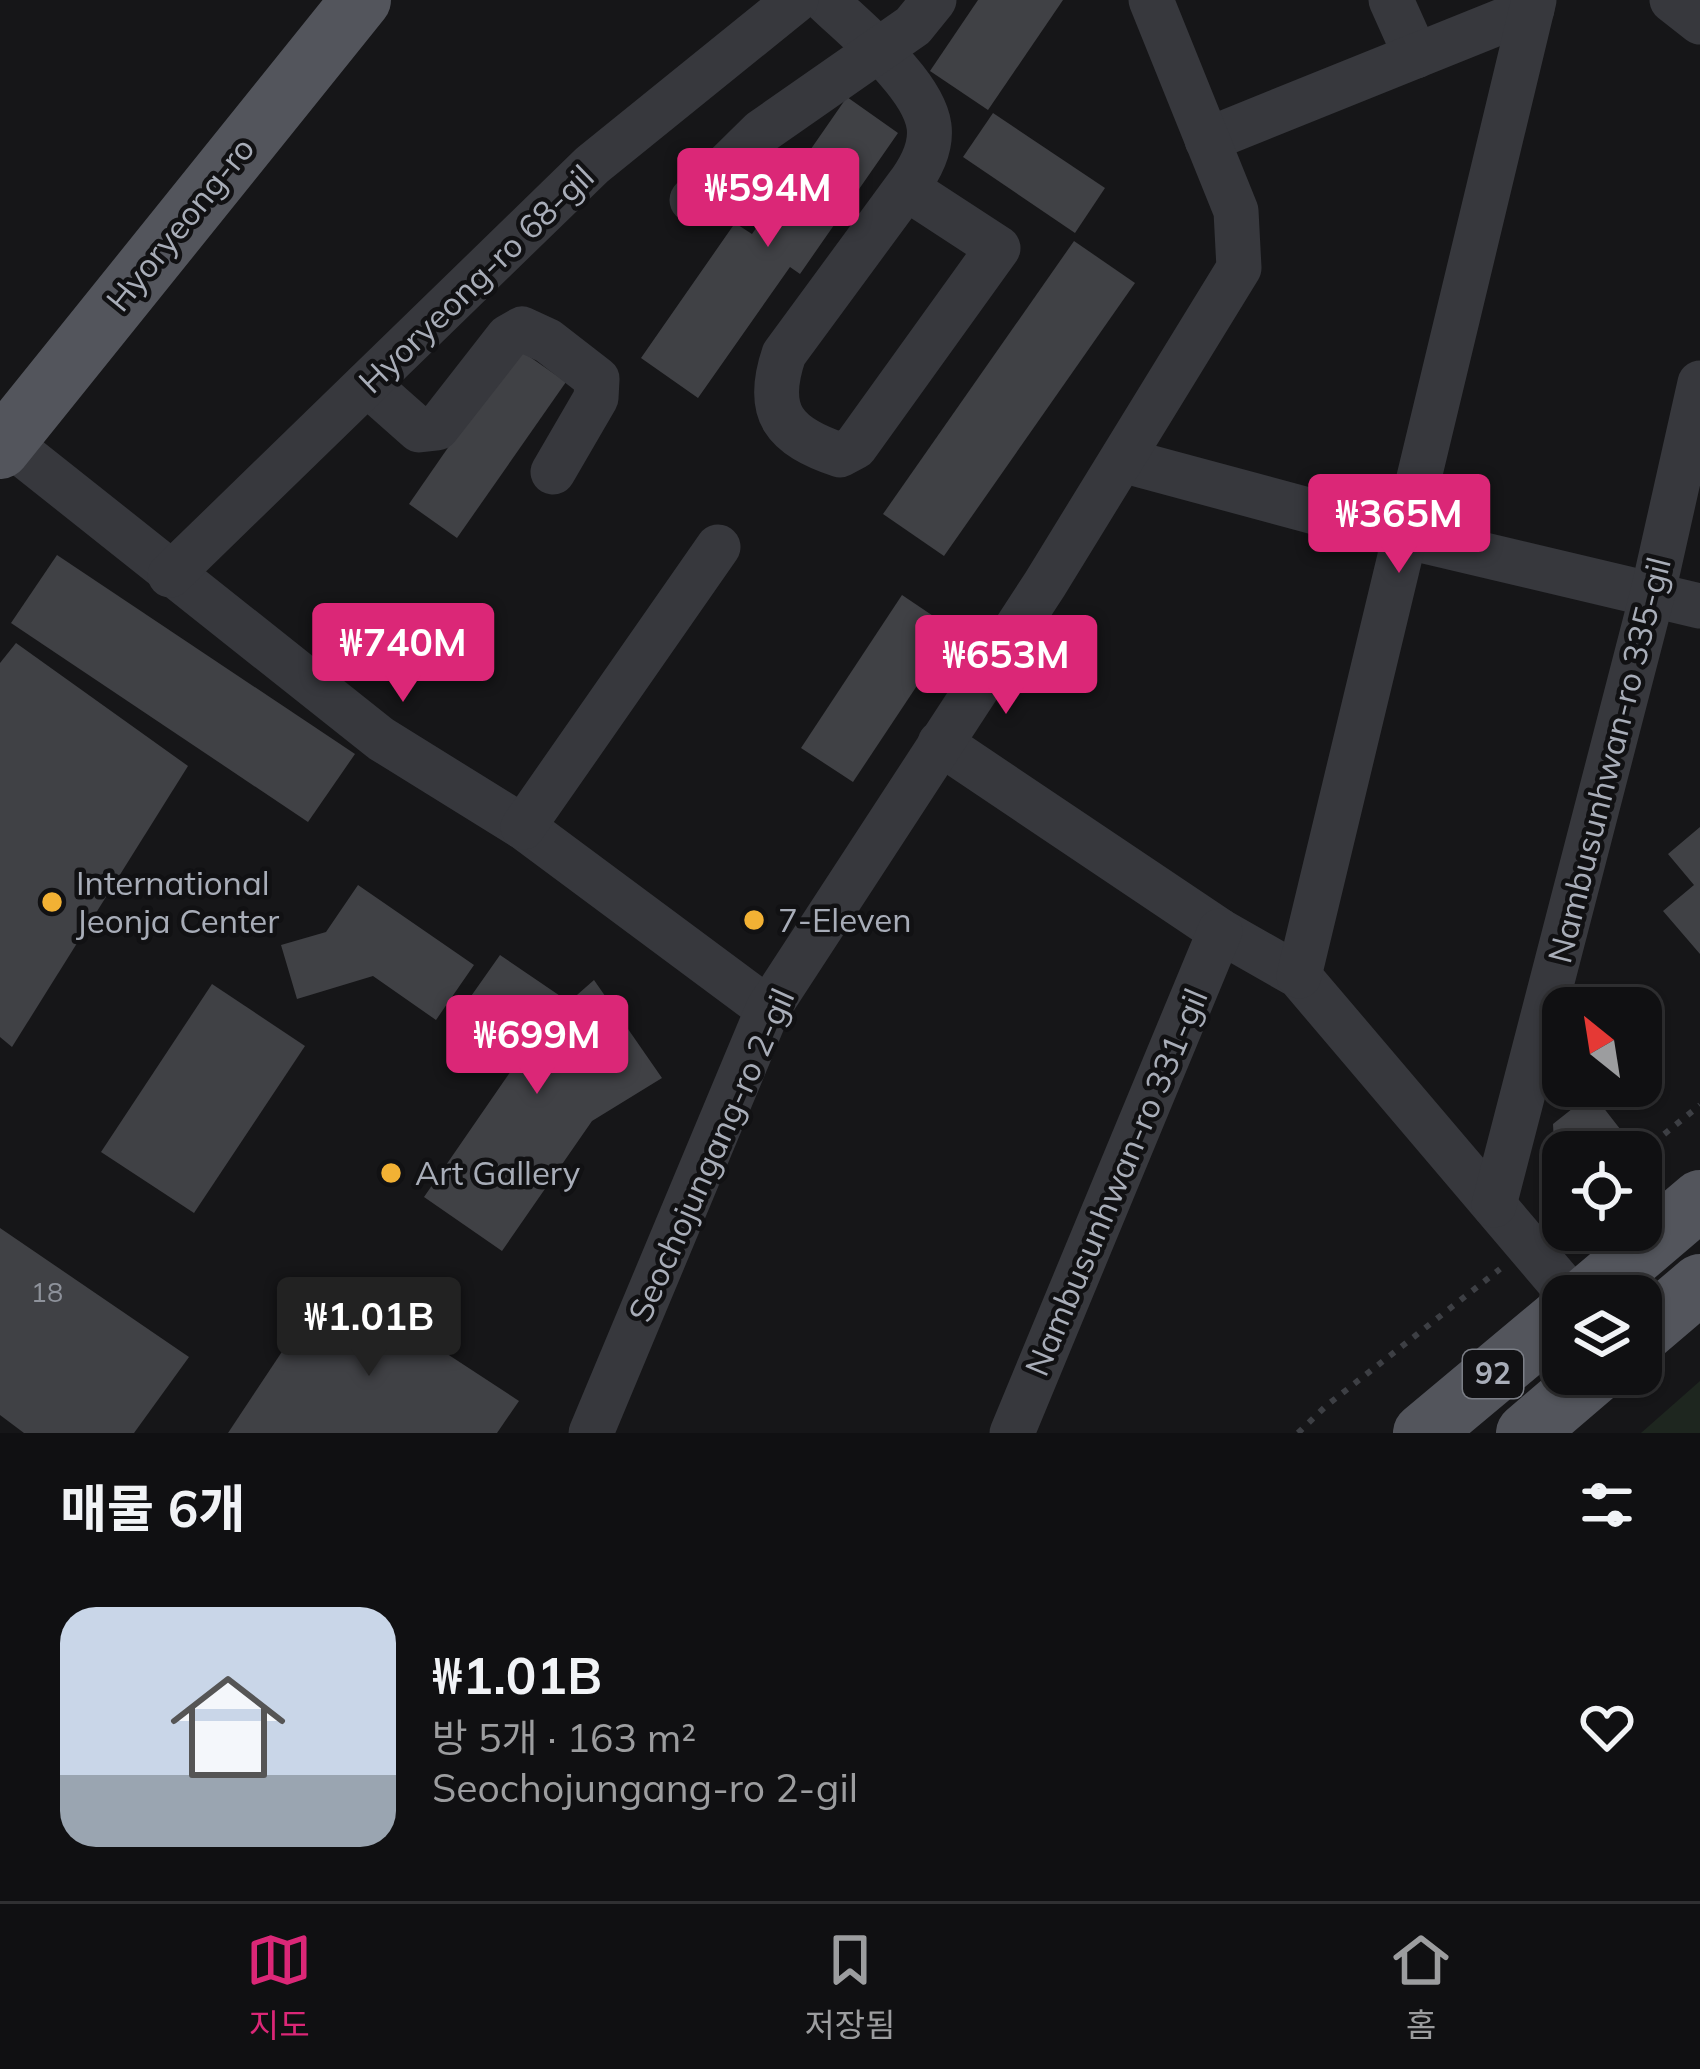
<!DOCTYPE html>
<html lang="ko">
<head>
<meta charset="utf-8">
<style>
  :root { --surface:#101012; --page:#19191b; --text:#f1f3f6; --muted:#9c9d9f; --line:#303032; --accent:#db2777 }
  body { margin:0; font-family:Mulish,"Noto Sans KR",sans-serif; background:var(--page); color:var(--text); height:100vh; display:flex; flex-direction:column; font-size:45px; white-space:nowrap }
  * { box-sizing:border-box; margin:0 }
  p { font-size:39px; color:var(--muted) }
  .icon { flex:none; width:66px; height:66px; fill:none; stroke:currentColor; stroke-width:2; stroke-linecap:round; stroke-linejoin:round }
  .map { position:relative; height:1433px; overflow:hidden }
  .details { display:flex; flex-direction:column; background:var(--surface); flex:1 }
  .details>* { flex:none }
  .needle { width:78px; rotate:330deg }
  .tools { position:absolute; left:1542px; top:987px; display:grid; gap:24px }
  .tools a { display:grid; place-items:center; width:120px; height:120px; border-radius:24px; background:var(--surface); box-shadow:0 3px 9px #0004,0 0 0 3px var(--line); font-size:60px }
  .price { position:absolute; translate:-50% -102px; padding:0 27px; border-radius:12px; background:var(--accent); color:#fff; font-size:39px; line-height:78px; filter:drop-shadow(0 3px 6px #0008) }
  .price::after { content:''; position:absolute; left:50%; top:72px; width:36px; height:27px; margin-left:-18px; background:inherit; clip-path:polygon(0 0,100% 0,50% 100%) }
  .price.selected { background:#222; color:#fff }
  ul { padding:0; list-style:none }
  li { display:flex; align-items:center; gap:36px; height:300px; padding:0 60px }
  li span { display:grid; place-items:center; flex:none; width:336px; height:240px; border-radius:36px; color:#555 }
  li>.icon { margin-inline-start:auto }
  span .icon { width:144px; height:144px; fill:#fffc; stroke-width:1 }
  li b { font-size:51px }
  h2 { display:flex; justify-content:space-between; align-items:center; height:144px; padding:0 60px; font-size:51px }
  .menu { display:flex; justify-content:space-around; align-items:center; height:168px; border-top:3px solid var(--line); background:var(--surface); font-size:33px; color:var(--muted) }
  .menu a { display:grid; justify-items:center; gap:6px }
  .menu .selected { color:var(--accent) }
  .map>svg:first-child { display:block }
  .green { fill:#1e261f }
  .building { fill:#404145 }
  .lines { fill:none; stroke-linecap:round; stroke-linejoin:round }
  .path { stroke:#3d3f44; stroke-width:6; stroke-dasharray:6 9; stroke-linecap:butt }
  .minor { stroke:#37383d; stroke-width:45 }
  .major { stroke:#53555c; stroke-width:60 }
  .poi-dot { fill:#f2b134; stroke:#111113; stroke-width:4.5 }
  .labels { text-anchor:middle; stroke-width:9; stroke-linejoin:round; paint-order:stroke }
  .number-label { font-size:27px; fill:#8e929b }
  .shield { fill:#111113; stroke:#7b7e86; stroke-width:3 }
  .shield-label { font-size:30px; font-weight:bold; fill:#a8adb8 }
  .street-label { font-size:33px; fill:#a8adb8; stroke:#111113 }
  .poi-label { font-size:33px; fill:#a8adb8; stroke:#111113; text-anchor:start }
</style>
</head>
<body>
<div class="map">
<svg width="1700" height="1433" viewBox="0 0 1700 1433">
  <rect width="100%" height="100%" fill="#161618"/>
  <polygon class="green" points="1700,1381 1700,1433 1641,1433"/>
  <g class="building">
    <polygon points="978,0 1063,0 988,110 930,71"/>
    <polygon points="847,97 898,133 800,274 790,267 698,398 641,358 735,223 752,234"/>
    <polygon points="993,113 1105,188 1075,233 963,157"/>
    <polygon points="1074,241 1135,283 944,556 883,514"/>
    <polygon points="517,348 566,382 457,538 409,504"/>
    <polygon points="57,555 355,754 308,822 11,623"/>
    <polygon points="902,595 954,630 853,782 801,748"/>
    <polygon points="16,643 188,766 12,1047 0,1037 0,663"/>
    <polygon points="1700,827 1700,954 1663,911 1694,885 1668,854"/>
    <polygon points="358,885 474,965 436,1020 373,976 297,999 281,945 326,932"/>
    <polygon points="500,955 569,1002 594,980 662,1078 592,1121 502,1251 424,1197 524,1052 462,1009"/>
    <polygon points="212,984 305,1046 194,1213 101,1152"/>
    <polygon points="1592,1093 1631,1143 1619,1152 1563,1152 1563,1178 1555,1167 1553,1124"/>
    <polygon points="0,1228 189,1357 134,1433 24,1433 0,1415"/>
    <polygon points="331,1278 519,1401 497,1433 228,1433"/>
  </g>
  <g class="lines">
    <g class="path">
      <polyline points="1641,1153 1700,1105"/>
      <polyline points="1298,1433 1326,1406 1500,1269"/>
    </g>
    <g class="minor">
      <path d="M825,0C856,30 923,83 929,126C932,148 919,171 906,188L784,354C764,413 784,436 840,455L855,447L998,248L906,188"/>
      <polyline points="1391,0 1416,56"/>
      <polyline points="1672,0 1700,22"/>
      <polyline points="1207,140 1532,9"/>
      <polyline points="692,200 761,132 913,26 934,0"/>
      <polyline points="367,384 419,430 437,428 508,337 522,329 548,341 597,379 596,398 553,472"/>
      <polyline points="6,441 381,739 523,827 768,1009"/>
      <polyline points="1122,460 1404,536 1700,606"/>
      <polyline points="170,575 592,165 796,0"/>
      <polyline points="940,743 1220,931 1299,976 1571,1296"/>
      <polyline points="523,827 718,547"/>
      <polyline points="1299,976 1534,0"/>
      <polyline points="1494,1205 1653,592 1700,383"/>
      <polyline points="591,1433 768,1009 1045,584 1239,268 1236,211 1151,0"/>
      <polyline points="1012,1433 1220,931"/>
    </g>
    <g class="major">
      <polyline points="0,449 361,0"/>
      <polyline points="1587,1296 1700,1200"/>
      <polyline points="1641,1334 1700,1284"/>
      <polyline points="1423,1433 1563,1316"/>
      <polyline points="1526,1433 1595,1374"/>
    </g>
  </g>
  <g class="poi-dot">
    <circle cx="52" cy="902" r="12"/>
    <circle cx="754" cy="920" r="12"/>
    <circle cx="391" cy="1173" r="12"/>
  </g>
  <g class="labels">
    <g class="number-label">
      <text x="47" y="1302">18</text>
    </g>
    <rect class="shield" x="1463" y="1350" width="60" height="48" rx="9"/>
    <g class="shield-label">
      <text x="1493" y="1384">92</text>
    </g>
    <g class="street-label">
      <text transform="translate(180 224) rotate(-51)" y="12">Hyoryeong-ro</text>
      <text transform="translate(476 279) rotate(-44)" y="12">Hyoryeong-ro 68-gil</text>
      <text transform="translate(1609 760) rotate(-76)" y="12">Nambusunhwan-ro 335-gil</text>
      <text transform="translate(711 1155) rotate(-66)" y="12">Seochojungang-ro 2-gil</text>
      <text transform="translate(1116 1182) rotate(-67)" y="12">Nambusunhwan-ro 331-gil</text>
    </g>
    <g class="poi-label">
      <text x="76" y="895">International<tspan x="76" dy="38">Jeonja Center</tspan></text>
      <text x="778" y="932">7-Eleven</text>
      <text x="415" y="1185">Art Gallery</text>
    </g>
  </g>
</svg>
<div class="tools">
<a><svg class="needle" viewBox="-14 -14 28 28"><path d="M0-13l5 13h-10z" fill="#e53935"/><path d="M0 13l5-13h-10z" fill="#9c9d9f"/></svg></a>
<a><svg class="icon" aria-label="locate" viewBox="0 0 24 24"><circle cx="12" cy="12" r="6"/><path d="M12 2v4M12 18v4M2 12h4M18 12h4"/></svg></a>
<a><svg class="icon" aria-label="layers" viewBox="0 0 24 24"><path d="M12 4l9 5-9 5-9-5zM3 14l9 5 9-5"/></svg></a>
</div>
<b class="price" style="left:768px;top:250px">₩594M</b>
<b class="price" style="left:1399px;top:576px">₩365M</b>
<b class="price" style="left:403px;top:705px">₩740M</b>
<b class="price" style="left:1006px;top:717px">₩653M</b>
<b class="price" style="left:537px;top:1097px">₩699M</b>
<b class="price selected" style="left:369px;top:1379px">₩1.01B</b>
</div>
<section class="details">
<h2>매물 6개<svg class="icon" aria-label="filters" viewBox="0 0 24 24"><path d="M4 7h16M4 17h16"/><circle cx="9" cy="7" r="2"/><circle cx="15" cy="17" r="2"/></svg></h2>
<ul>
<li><span style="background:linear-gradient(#c9d6e8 70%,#9aa5b1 0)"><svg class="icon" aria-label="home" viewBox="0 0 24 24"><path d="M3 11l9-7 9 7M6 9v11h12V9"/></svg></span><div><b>₩1.01B</b><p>방 5개 · 163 m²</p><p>Seochojungang-ro 2-gil</p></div><svg class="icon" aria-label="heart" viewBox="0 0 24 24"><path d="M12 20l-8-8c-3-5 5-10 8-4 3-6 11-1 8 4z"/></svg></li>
</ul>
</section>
<nav class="menu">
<a class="selected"><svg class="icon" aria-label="map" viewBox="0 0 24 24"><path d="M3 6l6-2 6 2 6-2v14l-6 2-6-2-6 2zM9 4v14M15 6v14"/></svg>지도</a>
<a><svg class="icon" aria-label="saved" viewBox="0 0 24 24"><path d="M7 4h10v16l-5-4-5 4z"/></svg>저장됨</a>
<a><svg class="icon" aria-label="home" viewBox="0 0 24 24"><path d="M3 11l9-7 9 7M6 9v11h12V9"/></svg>홈</a>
</nav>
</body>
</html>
